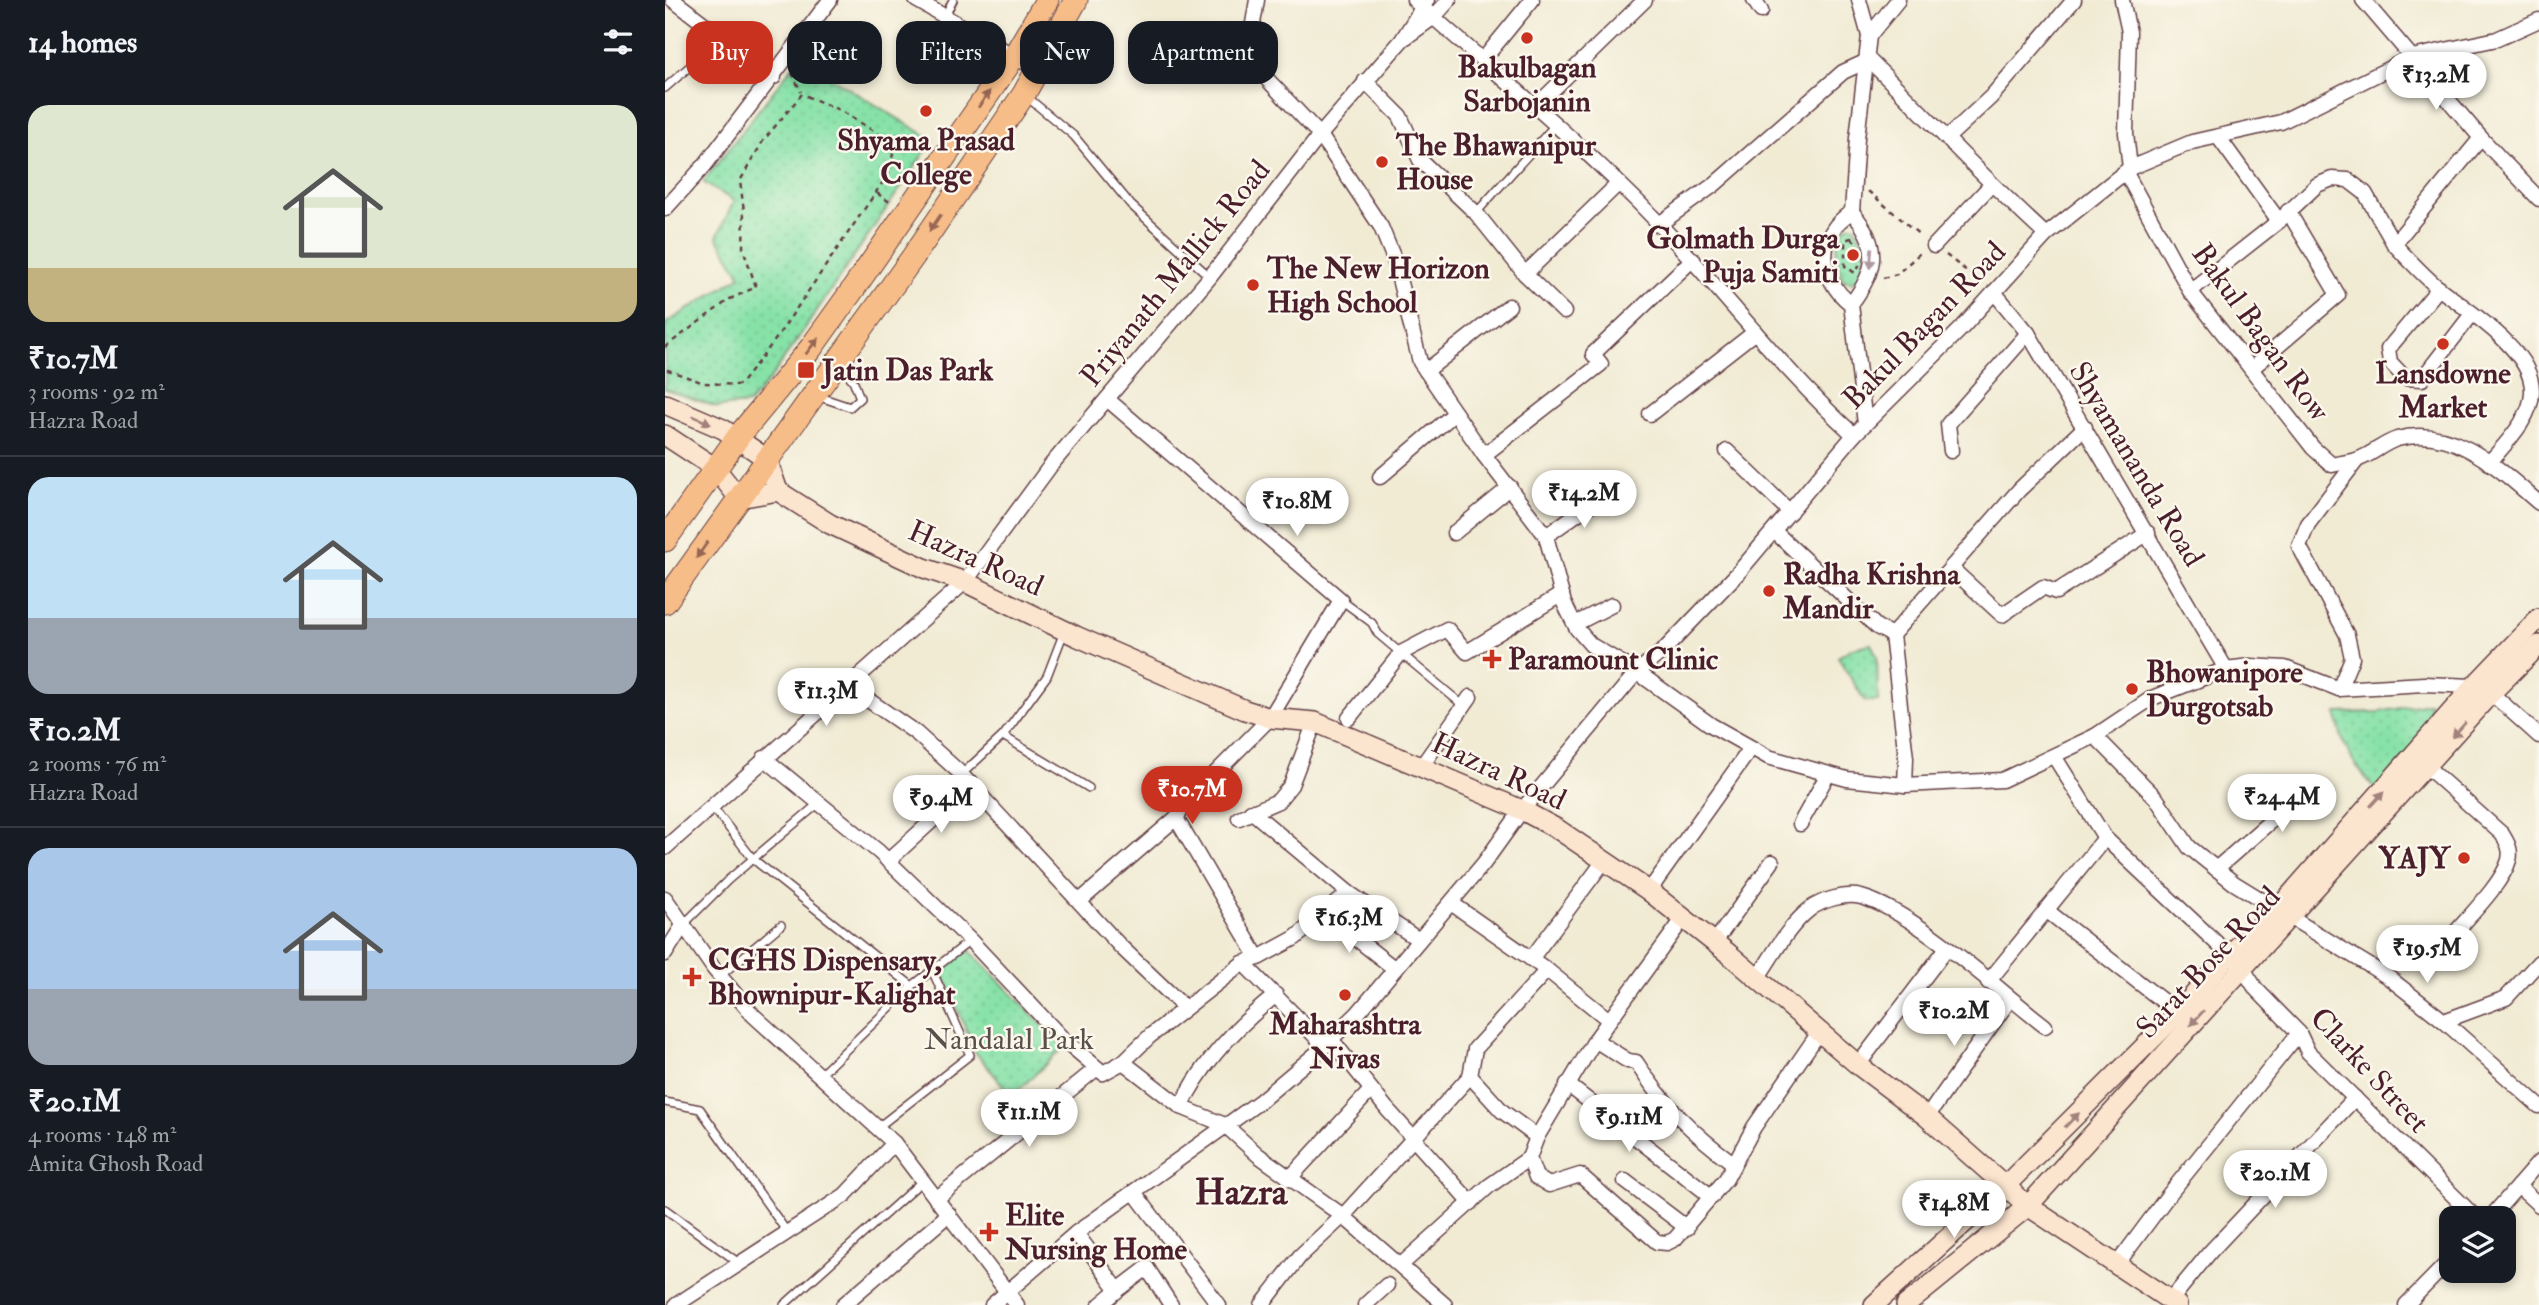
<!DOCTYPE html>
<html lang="en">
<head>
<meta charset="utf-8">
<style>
  :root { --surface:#171b24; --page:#242831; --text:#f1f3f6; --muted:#9ea1a6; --line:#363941; --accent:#c8321e }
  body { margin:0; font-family:"IM FELL Double Pica",serif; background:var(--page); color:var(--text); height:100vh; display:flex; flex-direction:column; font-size:26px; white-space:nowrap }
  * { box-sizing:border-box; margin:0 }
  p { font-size:23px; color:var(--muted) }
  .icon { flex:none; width:38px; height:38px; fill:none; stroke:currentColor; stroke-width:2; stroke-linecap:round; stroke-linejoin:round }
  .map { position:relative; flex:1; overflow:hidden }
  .details { display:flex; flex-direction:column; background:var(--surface); width:665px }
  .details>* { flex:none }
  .guide { position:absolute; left:21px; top:21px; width:665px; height:63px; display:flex; gap:14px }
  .tools { position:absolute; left:1774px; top:1206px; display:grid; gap:14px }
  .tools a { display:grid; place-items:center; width:77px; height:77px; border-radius:14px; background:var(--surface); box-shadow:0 4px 10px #0003; font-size:35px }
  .price { position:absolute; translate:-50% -60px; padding:0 16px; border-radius:24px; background:#fff; color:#222; font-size:23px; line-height:46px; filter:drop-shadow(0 2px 4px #0008) }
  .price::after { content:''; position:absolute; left:50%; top:42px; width:21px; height:16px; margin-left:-10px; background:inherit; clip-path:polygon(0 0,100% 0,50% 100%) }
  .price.current { background:var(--accent); color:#fff }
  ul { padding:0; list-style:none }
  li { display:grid; align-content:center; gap:14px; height:371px; padding:0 28px }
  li+li { border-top:2px solid var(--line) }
  li span { display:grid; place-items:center; height:217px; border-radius:21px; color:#555 }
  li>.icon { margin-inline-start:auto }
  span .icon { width:126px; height:126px; fill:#fffc; stroke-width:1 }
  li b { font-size:30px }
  h2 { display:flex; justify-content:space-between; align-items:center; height:84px; padding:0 28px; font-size:30px }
  .pill { padding:0 24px; border-radius:21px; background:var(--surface); box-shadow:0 4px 10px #0003; font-size:24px; line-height:63px }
  .pill.current { background:var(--accent); color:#fff }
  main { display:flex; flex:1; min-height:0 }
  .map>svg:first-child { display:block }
  .park { fill:url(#park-dots); stroke:#68806a; stroke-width:2 }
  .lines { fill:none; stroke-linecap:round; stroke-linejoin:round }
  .service-casing { stroke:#633e44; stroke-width:10 }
  .minor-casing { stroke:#633e44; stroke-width:17 }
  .secondary-casing { stroke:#633e44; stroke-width:22 }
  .primary-casing { stroke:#633e44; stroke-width:25 }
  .path { stroke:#633e44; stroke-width:2.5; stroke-dasharray:5 5; stroke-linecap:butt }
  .service { stroke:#fff; stroke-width:7 }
  .minor { stroke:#fff; stroke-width:14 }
  .secondary { stroke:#fce5cf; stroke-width:19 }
  .primary { stroke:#f7bd88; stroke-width:23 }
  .oneway { fill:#986655 }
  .oneway2 { fill:#ae9aa0 }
  .oneway3 { fill:#a3827d }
  .poi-dot { fill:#c8321e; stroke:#fbf7ec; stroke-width:2.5 }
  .labels { text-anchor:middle; stroke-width:5; stroke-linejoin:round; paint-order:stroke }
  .poi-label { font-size:30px; font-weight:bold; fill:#4a1f2b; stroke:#fbf7ec; text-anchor:start }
  .street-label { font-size:30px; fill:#4a1f2b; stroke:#fbf7ec }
  .park-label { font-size:30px; fill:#59504a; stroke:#fbf7ec }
  .district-label { font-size:37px; font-weight:bold; fill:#4a1f2b; stroke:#fbf7ec }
</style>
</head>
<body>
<main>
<section class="details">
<h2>14 homes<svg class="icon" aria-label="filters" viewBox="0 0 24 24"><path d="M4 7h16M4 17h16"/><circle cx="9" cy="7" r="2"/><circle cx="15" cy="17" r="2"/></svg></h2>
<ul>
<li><span style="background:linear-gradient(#dfe7d0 75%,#c2b280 0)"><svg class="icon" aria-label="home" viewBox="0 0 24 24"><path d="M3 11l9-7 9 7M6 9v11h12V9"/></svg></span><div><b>₹10.7M</b><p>3 rooms · 92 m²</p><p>Hazra Road</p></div></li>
<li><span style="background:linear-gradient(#bfe0f5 65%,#9aa5b1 0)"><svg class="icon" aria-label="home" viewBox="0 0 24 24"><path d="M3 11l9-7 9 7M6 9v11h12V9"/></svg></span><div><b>₹10.2M</b><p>2 rooms · 76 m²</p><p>Hazra Road</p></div></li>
<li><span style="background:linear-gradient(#a9c7e8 65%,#9aa5b1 0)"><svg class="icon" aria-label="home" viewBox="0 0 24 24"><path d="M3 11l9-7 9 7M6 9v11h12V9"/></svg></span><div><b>₹20.1M</b><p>4 rooms · 148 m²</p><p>Amita Ghosh Road</p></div></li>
</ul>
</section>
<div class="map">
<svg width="1874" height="1305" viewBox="0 0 1874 1305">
  <defs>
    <pattern id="park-dots" width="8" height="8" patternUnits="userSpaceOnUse" patternTransform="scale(1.75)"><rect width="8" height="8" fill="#87e2a8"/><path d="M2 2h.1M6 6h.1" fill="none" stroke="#76c191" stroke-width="1.8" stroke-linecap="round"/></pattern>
  </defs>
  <rect width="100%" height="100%" fill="#fbf7ec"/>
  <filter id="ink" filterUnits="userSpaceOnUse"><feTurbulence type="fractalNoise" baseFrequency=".0143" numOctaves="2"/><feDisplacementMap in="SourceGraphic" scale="14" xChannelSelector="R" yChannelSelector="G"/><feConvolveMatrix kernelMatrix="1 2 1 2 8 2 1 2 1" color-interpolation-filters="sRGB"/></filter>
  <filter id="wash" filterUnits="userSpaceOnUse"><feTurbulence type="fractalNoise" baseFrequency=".00686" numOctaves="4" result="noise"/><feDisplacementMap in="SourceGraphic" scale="28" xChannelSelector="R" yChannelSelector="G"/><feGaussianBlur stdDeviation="1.57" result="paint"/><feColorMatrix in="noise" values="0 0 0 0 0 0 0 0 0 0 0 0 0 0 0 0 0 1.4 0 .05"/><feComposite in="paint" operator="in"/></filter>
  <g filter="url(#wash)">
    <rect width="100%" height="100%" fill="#f1ebd4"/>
    <g class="park">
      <polygon points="134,58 268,140 106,378 84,404 52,407 0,389 0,324 76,276 52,237 69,201 38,182"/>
      <path d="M1189,225L1201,250L1198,277L1189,282L1178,280C1170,258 1168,245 1181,226Z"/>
      <polygon points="1206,644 1212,656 1213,701 1200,701 1173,657 1188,648"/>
      <path d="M1764,703L1769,725L1711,790C1690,766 1674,744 1672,713L1714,712Z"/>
      <polygon points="302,948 399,1047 347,1096 310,1052 277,971"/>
    </g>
  </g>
  <g filter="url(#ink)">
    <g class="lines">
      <g class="service-casing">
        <g id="service">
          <polyline points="280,16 288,0"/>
          <polyline points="0,88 57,38"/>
          <polyline points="362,97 409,136 466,205 545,277"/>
          <polyline points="811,213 889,126"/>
          <polyline points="152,396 185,407 195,398 188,380 173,365"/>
          <polyline points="676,600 707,623 713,634 799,706"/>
          <polyline points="338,736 424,788"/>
          <polyline points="297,774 338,736 382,676 399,632"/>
          <polyline points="46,805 88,859 247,986"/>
          <polyline points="19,924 63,880 154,803"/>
          <polyline points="55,976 116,925"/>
          <polyline points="155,1075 247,986 305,941"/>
          <polyline points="0,1102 35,1109 122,1232"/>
          <polyline points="212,1128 305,1055 267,970"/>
          <polyline points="0,1209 74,1263"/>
          <polyline points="119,1305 256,1182"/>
        </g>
      </g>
      <g class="minor-casing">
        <g id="minor">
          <polyline points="8,0 109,77"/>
          <polyline points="251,0 373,70"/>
          <polyline points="592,0 585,41 600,77 655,135 716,227 729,259 755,362 819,455 881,536 899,603 912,629 926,645 972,672 1046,725 1103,757 1182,779 1240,785 1337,780 1430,736 1487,698 1561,669 1585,666 1620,668 1674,689 1759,684 1809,686 1826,693 1874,736"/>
          <path d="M749,0C823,66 899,129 969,198C1046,274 1109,363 1189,435"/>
          <polyline points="1089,0 1096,11"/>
          <polyline points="1457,0 1464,32 1461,133 1465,168"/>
          <polyline points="1698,0 1816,138 1874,199"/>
          <polyline points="1204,36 1233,0"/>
          <polyline points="741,37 769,17 784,0"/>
          <polyline points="818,60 867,0"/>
          <polyline points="700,81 735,116 755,160 811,213 860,274 899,312"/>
          <polyline points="871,106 980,0"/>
          <polyline points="1283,137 1326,97 1409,0"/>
          <polyline points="1554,138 1614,221"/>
          <path d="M1816,138L1729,244C1743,259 1756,273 1771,286C1801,310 1867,349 1867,390C1868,417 1840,444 1824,463"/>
          <path d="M1461,173L1525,291L1648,448L1667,465C1676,463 1686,462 1694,459C1707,454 1719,443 1732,439C1789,424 1834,469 1874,503"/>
          <polyline points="0,209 40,165 165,0"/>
          <path d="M1187,212C1150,234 1153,279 1186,304L1200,424"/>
          <polyline points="1187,212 1192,138 1204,36 1194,0"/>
          <path d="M993,225L1050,184L1178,72L1204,60C1263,118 1319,179 1381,235"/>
          <polyline points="1269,246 1326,185"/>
          <polyline points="860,274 953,184"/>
          <polyline points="1774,288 1723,349 1725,362 1740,378 1757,379 1807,314"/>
          <polyline points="1525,291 1614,221 1652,185 1667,179 1683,180 1700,193 1729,244"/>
          <polyline points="1329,292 1363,333 1561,669"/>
          <path d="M1186,304C1212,270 1216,246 1187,212"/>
          <polyline points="1586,369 1673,295 1623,211"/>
          <polyline points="761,371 844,306"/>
          <polyline points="985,414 1090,332"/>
          <polyline points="1062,451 1125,512"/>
          <polyline points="1286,451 1283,424 1363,333"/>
          <polyline points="819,455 936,364 928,354 1028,259"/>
          <polyline points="715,477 790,413"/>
          <polyline points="1109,531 1212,627 1227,635"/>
          <polyline points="789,533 845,487"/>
          <polyline points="881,536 937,496"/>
          <polyline points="1286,568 1337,615 1378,587 1391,592 1483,533"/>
          <polyline points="910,624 947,605"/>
          <polyline points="183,686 251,733 293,771 456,947 520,1008"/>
          <polyline points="1674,689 1687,658 1682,635 1634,546 1643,524 1692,460"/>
          <polyline points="684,718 736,653 782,629 802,652 897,594"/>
          <polyline points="1430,736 1491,798 1524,847 1569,883 1723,977 1779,1021 1874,1106"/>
          <polyline points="1389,756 1440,838 1577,967 1591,989 1634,1033 1643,1052 1811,1218"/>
          <polyline points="99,758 214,852 305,940 397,1038 438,1073 458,1062 516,1107 560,1125 593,1155 678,1216 780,1305"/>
          <polyline points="756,767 805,697"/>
          <path d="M1762,767L1837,834C1842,842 1847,850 1844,860C1837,885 1800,920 1783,941"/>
          <polyline points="1240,785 1241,758 1227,635 1354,490 1420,427"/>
          <polyline points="586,811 684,893 754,940"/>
          <polyline points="574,818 613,801 626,785 650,722"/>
          <polyline points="1135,824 1163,774"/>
          <polyline points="0,848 300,582 386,465 545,277 655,135 737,40 762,0"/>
          <polyline points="223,861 307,784"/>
          <polyline points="1551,869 1624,805 1610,788"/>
          <polyline points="984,891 1086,748"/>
          <polyline points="0,898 49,969 88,1015 229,1143 352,1305"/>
          <polyline points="416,900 511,818 523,801 605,718 676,600 442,399"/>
          <polyline points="786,903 882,970 944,1020"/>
          <polyline points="1381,910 1513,1013"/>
          <polyline points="660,914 730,969"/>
          <polyline points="1018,919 930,1040 872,1137 864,1158 871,1177 884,1185 915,1175 992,1242 1002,1243 1010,1239 1061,1179 1089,1127 1155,1031"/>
          <polyline points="1049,943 1107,862"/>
          <polyline points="0,954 19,924"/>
          <polyline points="593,958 630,938 684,893"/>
          <polyline points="866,959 939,861"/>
          <polyline points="578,963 660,1046"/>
          <path d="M1093,977C1108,955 1123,926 1145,909C1157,900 1181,893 1196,897C1249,911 1333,990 1380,1026"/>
          <polyline points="1323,982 1440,838"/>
          <polyline points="1779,1021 1841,998 1874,962"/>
          <polyline points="666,1039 722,1109 806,1203"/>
          <path d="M930,1040L963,1061L971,1062C998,1104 1028,1134 1068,1163"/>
          <polyline points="458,1062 485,1036 578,963 593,958 511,818"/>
          <polyline points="1193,1065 1281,949"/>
          <polyline points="805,1076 837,1111 872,1137"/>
          <polyline points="902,1084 1047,1197"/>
          <path d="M516,1107C537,1062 572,1026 611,995"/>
          <polyline points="1262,1117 1345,999"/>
          <polyline points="624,1179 706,1090"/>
          <polyline points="960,1181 1022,1228"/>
          <polyline points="1853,1186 1874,1205"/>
          <polyline points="469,1192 554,1305"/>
          <polyline points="271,1199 432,1068"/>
          <polyline points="1825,1218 1874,1162"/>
          <polyline points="411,1233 453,1290 482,1268 506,1305"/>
          <polyline points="1453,1263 1502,1197 1634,1033"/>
          <polyline points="736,1265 824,1186 864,1158"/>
          <polyline points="1505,1301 1545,1252 1690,1098"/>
          <polyline points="11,1305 180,1195 229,1143"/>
          <polyline points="178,1305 284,1214"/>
          <polyline points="327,1305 411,1233 594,1102 653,1052 693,1013 819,863 857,810 972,672 999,650 1073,573 1189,435 1295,330 1381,235 1465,168 1527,142 1616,122 1747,57 1832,39 1874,20"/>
          <polyline points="435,1305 453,1290"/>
          <polyline points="597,1305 635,1256 678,1216 805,1076 810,1049 882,970"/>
          <polyline points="700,1305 722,1285"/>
          <polyline points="1741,1305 1787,1258"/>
        </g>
      </g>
      <g class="secondary-casing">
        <g id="secondary">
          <polyline points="0,404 58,429 102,459 113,491"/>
          <polyline points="0,435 50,468 74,498 113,491"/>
          <polyline points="113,491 165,524 259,568 300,582 411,636 580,710 605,718 650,722 857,810 894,830 984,891 1064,954 1193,1065 1262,1117 1363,1206 1512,1305"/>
          <polyline points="1209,1305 1340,1186 1513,1013 1563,956 1613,909 1809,686 1874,618"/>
          <polyline points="1241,1305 1363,1206 1826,693 1874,645"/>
        </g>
      </g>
      <g class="primary-casing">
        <g id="primary">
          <polyline points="0,540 73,437 146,348 189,288 350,55 382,0"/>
          <polyline points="0,602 248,257 359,94 411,0"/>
        </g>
      </g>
      <g class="path">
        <polyline points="127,73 136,92"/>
        <polyline points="1203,191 1256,236"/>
        <polyline points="212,193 226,203"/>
        <path d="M1186,238C1197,246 1199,262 1190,273L1180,266V240Z"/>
        <polyline points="1281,255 1317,283"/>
        <polyline points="1218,278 1232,274 1255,253"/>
        <polyline points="0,347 65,299 91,287 78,248 79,211 75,181 98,141 137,94 176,111 230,144 224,173 110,340 75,385 39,383 0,369"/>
      </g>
      <use href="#service" class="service"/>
      <use href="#minor" class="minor"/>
      <use href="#secondary" class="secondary"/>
      <use href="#primary" class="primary"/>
    </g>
    <defs><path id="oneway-solid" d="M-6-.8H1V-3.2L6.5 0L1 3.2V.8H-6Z" transform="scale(1.75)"/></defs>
    <g class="oneway">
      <use href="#oneway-solid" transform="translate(319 99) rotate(-56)"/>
      <use href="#oneway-solid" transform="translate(270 223) rotate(124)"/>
      <use href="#oneway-solid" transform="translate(147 346) rotate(-53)"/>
      <use href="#oneway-solid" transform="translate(37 550) rotate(125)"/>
    </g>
    <use class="oneway2" href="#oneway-solid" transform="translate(1206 258) rotate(94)"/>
    <g class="oneway3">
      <use href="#oneway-solid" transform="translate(37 420) rotate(23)"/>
      <use href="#oneway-solid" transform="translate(1794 730) rotate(131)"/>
      <use href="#oneway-solid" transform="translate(1712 799) rotate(-48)"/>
      <use href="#oneway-solid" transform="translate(1532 1018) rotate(132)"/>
      <use href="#oneway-solid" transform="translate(1407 1120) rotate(-45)"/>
    </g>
  </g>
  <g class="poi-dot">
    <circle cx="862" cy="38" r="7"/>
    <circle cx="261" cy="111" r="7"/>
    <circle cx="717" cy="162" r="7"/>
    <circle cx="1188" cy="255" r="7"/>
    <circle cx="588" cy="285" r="7"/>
    <circle cx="1778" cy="344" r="7"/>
    <rect x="132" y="361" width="18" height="18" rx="3.5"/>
    <circle cx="1104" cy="591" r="7"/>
    <path d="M823.5 648.5h7v7h7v7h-7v7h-7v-7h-7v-7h7z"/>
    <circle cx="1467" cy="689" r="7"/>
    <circle cx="1799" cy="858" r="7"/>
    <path d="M23.5 966.5h7v7h7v7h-7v7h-7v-7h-7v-7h7z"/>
    <circle cx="680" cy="995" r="7"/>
    <path d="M320.5 1221.5h7v7h7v7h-7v7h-7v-7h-7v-7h7z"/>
  </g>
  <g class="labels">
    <g class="poi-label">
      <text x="862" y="77" text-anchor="middle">Bakulbagan<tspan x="862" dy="34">Sarbojanin</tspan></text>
      <text x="261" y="150" text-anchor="middle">Shyama Prasad<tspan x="261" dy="34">College</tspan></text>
      <text x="731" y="155">The Bhawanipur<tspan x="731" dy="34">House</tspan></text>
      <text x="1174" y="248" text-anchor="end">Golmath Durga<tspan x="1174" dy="34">Puja Samiti</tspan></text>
      <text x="602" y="278">The New Horizon<tspan x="602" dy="34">High School</tspan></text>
      <text x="157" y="380">Jatin Das Park</text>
      <text x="1778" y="383" text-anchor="middle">Lansdowne<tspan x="1778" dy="34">Market</tspan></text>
      <text x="1118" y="584">Radha Krishna<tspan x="1118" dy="34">Mandir</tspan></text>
      <text x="843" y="669">Paramount Clinic</text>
      <text x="1481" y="682">Bhowanipore<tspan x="1481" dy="34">Durgotsab</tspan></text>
      <text x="1785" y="868" text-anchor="end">YAJY</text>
      <text x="43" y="970">CGHS Dispensary,<tspan x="43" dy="34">Bhownipur-Kalighat</tspan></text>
      <text x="680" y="1034" text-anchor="middle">Maharashtra<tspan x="680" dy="34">Nivas</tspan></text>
      <text x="340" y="1225">Elite<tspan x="340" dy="34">Nursing Home</tspan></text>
    </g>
    <g class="street-label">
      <text transform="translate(510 273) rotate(-51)" y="10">Priyanath Mallick Road</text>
      <text transform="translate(1259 325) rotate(-46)" y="10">Bakul Bagan Road</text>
      <text transform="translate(1596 332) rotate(54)" y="10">Bakul Bagan Row</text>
      <text transform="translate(1472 464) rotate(59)" y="10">Shyamananda Road</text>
      <text transform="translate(311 558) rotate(24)" y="10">Hazra Road</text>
      <text transform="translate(834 771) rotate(25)" y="10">Hazra Road</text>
      <text transform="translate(1543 962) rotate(-47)" y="10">Sarat Bose Road</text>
      <text transform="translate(1705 1070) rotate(47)" y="10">Clarke Street</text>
    </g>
    <g class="park-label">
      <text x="344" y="1049">Nandalal Park</text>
    </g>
    <g class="district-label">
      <text x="576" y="1204">Hazra</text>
    </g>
  </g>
</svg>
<div class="tools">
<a><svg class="icon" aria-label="layers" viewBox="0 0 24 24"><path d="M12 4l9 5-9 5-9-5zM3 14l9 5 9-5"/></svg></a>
</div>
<b class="price" style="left:1771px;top:112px">₹13.2M</b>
<b class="price" style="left:919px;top:530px">₹14.2M</b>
<b class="price" style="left:632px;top:538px">₹10.8M</b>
<b class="price" style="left:161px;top:728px">₹11.3M</b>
<b class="price current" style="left:527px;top:826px">₹10.7M</b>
<b class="price" style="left:1617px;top:834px">₹24.4M</b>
<b class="price" style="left:276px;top:835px">₹9.4M</b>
<b class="price" style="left:684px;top:955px">₹16.3M</b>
<b class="price" style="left:1762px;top:985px">₹19.5M</b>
<b class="price" style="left:1289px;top:1048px">₹10.2M</b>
<b class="price" style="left:364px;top:1149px">₹11.1M</b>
<b class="price" style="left:964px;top:1154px">₹9.11M</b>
<b class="price" style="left:1610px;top:1210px">₹20.1M</b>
<b class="price" style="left:1289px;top:1240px">₹14.8M</b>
<div class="guide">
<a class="pill current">Buy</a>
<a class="pill">Rent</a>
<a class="pill">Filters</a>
<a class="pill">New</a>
<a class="pill">Apartment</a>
</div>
</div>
</main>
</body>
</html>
